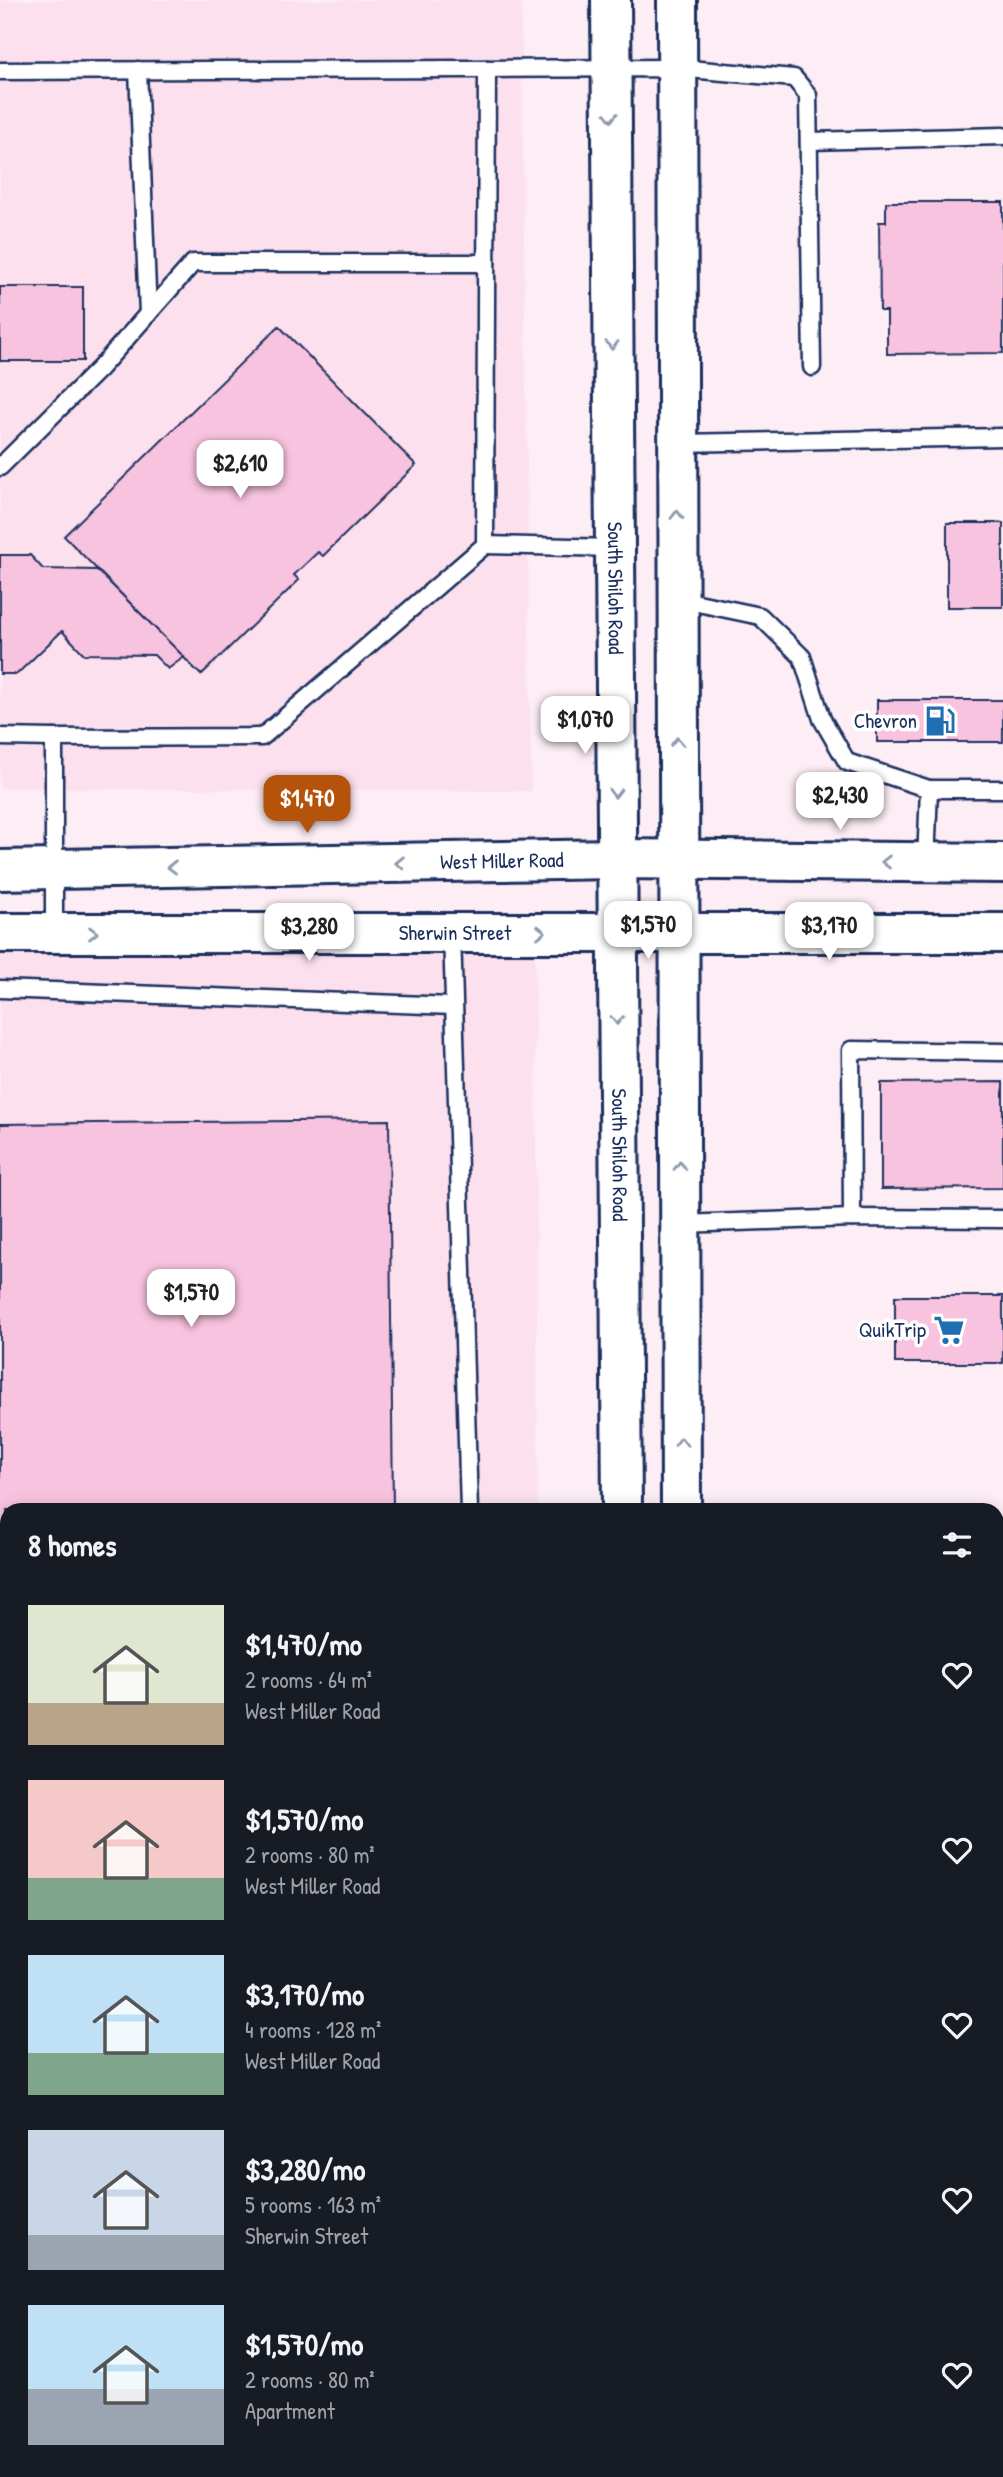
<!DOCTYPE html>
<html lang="en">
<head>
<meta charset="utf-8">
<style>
  :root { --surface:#171b24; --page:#20242c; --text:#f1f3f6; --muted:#9ea1a6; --accent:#b45309 }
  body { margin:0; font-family:"Patrick Hand",sans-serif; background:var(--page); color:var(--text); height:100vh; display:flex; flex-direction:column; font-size:26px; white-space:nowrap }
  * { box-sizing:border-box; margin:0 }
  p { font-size:23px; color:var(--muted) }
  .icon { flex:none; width:38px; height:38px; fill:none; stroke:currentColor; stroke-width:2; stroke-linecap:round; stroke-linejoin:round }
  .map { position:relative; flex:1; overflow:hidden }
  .side { position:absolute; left:0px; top:1503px; width:1004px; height:975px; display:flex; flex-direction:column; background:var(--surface); border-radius:21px 21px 0 0; box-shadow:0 4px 18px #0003 }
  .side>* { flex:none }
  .price { position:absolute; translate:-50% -60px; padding:0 16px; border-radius:14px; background:#fff; color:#222; font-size:23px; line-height:46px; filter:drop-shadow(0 2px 4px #0008) }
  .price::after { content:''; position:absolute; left:50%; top:42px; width:21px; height:16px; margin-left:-10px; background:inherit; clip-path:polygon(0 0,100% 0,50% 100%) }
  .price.selected { background:var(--accent); color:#fff }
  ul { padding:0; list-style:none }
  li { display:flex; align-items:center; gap:21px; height:175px; padding:0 28px }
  li span { display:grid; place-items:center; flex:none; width:196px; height:140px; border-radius:0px; color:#555 }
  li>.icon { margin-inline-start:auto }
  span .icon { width:84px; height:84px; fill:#fffc; stroke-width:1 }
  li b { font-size:30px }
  h2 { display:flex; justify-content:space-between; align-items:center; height:84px; padding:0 28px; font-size:30px }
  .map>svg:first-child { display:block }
  .built { fill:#fce0ee }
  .building { fill:#f8c3de; stroke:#1b2f5e; stroke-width:2 }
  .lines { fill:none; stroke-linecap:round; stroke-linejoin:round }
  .service-casing { stroke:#1b2f5e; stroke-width:21 }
  .minor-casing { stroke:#1b2f5e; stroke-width:35 }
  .secondary-casing { stroke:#1b2f5e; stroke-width:44 }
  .service { stroke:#fff; stroke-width:16 }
  .minor { stroke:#fff; stroke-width:30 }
  .secondary { stroke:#fff; stroke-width:38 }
  .oneway { stroke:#8d97ae }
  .labels { text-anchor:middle; stroke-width:7; stroke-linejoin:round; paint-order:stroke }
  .street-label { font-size:21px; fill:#1b2f5e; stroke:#fff }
  .poi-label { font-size:21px; fill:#1b2f5e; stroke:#fff; text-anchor:end }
</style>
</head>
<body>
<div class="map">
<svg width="1003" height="2477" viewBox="0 0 1003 2477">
  <rect width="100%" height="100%" fill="#fdedf5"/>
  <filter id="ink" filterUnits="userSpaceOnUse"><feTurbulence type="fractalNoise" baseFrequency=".0143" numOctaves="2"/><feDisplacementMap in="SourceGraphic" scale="14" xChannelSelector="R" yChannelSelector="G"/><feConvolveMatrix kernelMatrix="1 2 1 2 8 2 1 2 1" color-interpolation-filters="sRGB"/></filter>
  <g filter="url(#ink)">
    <g class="built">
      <polygon points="0,0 521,0 531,791 0,788"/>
      <polygon points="535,951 538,1510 7,1510 7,2471 546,2471 546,2477 0,2477 0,954"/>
    </g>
    <g class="building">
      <polygon points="886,202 1003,202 1003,353 887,354 887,311 880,311 879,222 886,222"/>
      <rect x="0" y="287" width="83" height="74"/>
      <polygon points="279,326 416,465 323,556 318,552 294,575 299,580 201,675 64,536"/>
      <rect x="947" y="523" width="56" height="84"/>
      <polygon points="0,555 30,555 43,569 97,570 184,657 168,669 154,655 84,654 62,631 17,674 0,674"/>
      <rect x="877" y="700" width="126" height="42"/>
      <polygon points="1003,1082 1003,1188 881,1189 881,1083"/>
      <polygon points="389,1120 393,1510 7,1510 7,2105 0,2105 0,1124"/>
      <rect x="895" y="1296" width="108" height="67"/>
      <polygon points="0,2220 7,2220 7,2471 30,2471 30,2477 0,2477"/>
      <polygon points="998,2273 1003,2273 1003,2471 905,2472 998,2471"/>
      <rect x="298" y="2471" width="145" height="6"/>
    </g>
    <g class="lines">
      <g class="service-casing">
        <g id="service">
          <polyline points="487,69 485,545 614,548"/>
          <polyline points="138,70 148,314"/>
          <polyline points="0,71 677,68 794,78 808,95 812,367"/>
          <polyline points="809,141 1003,136"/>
          <polyline points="677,443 1003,437"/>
          <polyline points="0,467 100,368 193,263 486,263"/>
          <polyline points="679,599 760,616 802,657 822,719 847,762 929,789 926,862"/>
          <polyline points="0,737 54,738"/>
          <polyline points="929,789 1003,789"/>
          <polyline points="452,932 469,1510"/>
          <polyline points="54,933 54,738 262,737 485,545"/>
          <polyline points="0,989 453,1006"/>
          <polyline points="852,1218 851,1050 1003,1052"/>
          <polyline points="681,1224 852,1218 1003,1219"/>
          <polyline points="998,2209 1003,2209"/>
          <polyline points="150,2471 150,2477"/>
          <polyline points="511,2471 511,2477"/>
          <polyline points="833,2477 833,2471"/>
        </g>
      </g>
      <g class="minor-casing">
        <polyline id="minor" points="998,1888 1003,1887"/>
      </g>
      <g class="secondary-casing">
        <g id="secondary">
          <path id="s1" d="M611,0L622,1510"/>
          <polyline points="677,0 681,1510"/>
          <path id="s2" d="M0,870L615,859L1003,863"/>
          <path id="s3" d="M0,933H1003"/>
          <polyline points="624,2471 624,2477"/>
          <polyline points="693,2471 693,2477"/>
        </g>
      </g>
      <use href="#service" class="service"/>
      <use href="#minor" class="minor"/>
      <use href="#secondary" class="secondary"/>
    </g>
    <defs><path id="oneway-chevron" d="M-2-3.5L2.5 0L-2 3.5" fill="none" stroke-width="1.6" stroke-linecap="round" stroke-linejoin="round" transform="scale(1.75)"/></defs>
    <g class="oneway">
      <use href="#oneway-chevron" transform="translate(611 117) rotate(90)"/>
      <use href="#oneway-chevron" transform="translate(612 345) rotate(90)"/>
      <use href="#oneway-chevron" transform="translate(677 515) rotate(-90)"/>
      <use href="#oneway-chevron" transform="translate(677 742) rotate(-90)"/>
      <use href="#oneway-chevron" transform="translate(615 793) rotate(90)"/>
      <use href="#oneway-chevron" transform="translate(886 862) rotate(-180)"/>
      <use href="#oneway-chevron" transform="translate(400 863) rotate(179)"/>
      <use href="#oneway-chevron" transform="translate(172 867) rotate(179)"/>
      <use href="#oneway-chevron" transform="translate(541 932)"/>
      <use href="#oneway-chevron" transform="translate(93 933)"/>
      <use href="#oneway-chevron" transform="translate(617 1020) rotate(90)"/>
      <use href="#oneway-chevron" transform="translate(680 1166) rotate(-90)"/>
      <use href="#oneway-chevron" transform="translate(681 1442) rotate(-90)"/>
    </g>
  </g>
  <defs>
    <g id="fuel-bare" transform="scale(2.415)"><path d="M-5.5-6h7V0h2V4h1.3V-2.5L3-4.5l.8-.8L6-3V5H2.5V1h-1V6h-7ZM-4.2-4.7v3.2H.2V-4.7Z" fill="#1f6fb2" stroke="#fff" stroke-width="2.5" paint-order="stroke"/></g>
    <g id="supermarket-bare" transform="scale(2.415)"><path d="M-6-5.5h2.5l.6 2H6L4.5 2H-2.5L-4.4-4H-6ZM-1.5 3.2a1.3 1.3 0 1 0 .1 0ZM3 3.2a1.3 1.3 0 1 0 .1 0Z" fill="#1f6fb2" stroke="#fff" stroke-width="2.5" paint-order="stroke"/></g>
  </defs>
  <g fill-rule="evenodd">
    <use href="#fuel-bare" x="940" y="721"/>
    <use href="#supermarket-bare" x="949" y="1330"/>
  </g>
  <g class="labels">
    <g class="street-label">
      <text dy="7" stroke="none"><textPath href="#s1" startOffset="588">South Shiloh Road</textPath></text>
      <text dy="7" stroke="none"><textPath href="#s2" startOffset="502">West Miller Road</textPath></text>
      <text dy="7" stroke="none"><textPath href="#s3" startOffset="455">Sherwin Street</textPath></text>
      <text dy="7" stroke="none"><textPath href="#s1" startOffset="1155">South Shiloh Road</textPath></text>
    </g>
    <g class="poi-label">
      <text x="917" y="728">Chevron</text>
      <text x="926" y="1337">QuikTrip</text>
    </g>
  </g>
</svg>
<b class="price" style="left:240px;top:500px">$2,610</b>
<b class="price" style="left:585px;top:756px">$1,070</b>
<b class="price" style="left:840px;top:832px">$2,430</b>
<b class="price selected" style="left:307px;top:835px">$1,470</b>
<b class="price" style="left:648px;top:961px">$1,570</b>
<b class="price" style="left:829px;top:962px">$3,170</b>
<b class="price" style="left:309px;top:963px">$3,280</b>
<b class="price" style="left:191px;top:1329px">$1,570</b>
<section class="side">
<h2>8 homes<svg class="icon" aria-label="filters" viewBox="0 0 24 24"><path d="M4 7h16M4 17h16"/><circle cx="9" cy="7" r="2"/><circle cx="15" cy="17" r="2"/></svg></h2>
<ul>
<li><span style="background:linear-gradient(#dfe7d0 70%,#b9a48a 0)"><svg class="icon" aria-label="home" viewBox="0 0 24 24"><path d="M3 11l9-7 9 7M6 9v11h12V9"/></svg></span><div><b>$1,470/mo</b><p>2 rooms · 64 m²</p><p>West Miller Road</p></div><svg class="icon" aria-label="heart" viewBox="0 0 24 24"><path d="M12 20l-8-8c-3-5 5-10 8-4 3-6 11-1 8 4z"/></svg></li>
<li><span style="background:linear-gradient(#f6c9c9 70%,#7fa58c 0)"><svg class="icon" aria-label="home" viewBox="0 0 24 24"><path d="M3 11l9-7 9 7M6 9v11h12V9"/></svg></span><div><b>$1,570/mo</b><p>2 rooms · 80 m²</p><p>West Miller Road</p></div><svg class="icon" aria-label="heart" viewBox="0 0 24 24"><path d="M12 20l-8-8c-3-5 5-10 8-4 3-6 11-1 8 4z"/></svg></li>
<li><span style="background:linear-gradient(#bfe0f5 70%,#7fa58c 0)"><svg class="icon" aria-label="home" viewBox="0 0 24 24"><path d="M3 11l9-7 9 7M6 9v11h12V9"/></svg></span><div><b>$3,170/mo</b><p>4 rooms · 128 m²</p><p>West Miller Road</p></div><svg class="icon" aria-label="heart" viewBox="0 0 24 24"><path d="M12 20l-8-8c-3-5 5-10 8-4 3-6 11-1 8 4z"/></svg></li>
<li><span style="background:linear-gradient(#c9d6e8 75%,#9aa5b1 0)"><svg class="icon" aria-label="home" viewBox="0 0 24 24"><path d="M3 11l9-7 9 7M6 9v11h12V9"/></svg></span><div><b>$3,280/mo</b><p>5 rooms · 163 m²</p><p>Sherwin Street</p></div><svg class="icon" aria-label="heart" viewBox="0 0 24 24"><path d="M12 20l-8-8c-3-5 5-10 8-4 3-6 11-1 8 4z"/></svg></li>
<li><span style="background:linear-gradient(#bfe0f5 60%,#9aa5b1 0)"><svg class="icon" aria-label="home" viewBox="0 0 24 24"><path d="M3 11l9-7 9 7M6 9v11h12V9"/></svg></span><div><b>$1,570/mo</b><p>2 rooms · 80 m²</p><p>Apartment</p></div><svg class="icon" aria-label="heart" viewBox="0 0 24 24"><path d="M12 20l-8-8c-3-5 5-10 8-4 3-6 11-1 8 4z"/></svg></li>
</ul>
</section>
</div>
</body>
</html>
